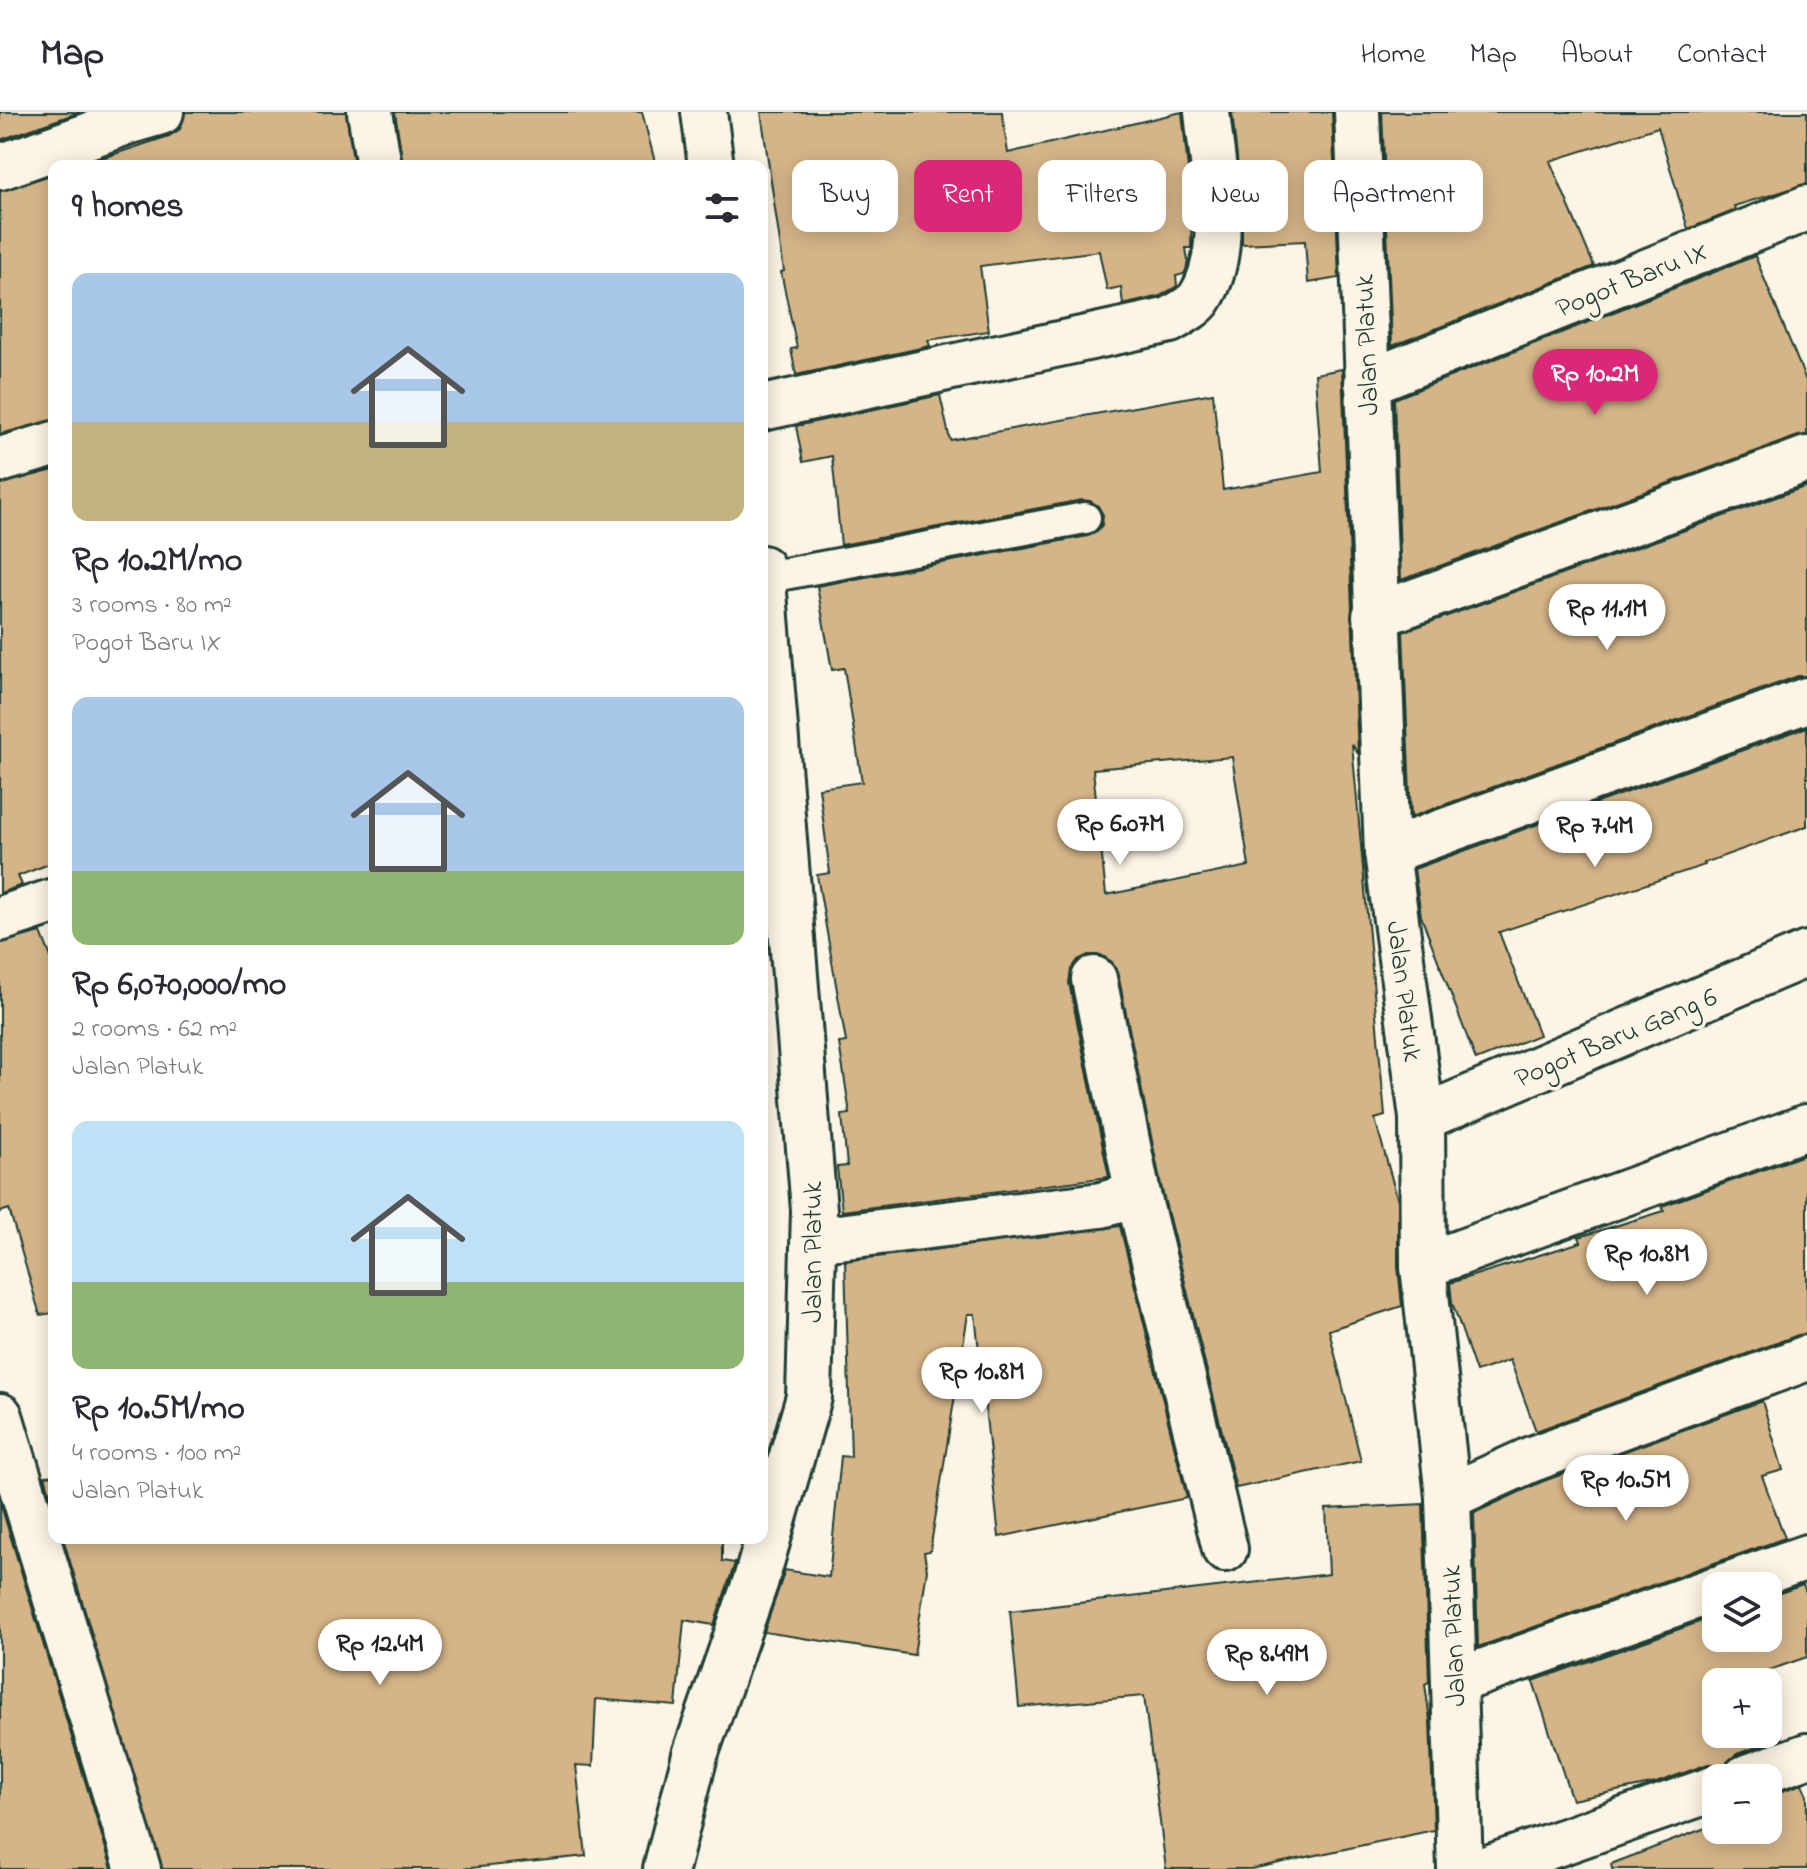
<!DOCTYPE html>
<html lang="en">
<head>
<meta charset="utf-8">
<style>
  :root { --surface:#fff; --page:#f7f7f7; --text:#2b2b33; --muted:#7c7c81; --line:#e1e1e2; --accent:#db2777 }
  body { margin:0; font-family:"Indie Flower",sans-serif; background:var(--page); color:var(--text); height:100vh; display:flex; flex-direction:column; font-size:30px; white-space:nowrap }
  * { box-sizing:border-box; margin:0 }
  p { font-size:26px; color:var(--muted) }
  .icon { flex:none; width:44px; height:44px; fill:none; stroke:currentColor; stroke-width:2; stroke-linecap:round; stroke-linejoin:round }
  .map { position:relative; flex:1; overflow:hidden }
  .drawer { position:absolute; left:48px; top:48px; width:720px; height:1384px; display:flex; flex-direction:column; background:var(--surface); border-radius:16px; box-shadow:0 4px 20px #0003 }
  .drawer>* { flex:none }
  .top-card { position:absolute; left:792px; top:48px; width:760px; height:72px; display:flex; gap:16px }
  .tools { position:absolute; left:1702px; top:1460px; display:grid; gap:16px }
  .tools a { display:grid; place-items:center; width:80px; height:80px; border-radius:16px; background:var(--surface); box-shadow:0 4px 20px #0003; font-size:40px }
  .price { position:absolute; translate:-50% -68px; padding:0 18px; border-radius:28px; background:#fff; color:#222; font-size:26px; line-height:52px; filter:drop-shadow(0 2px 4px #0008) }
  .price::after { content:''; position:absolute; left:50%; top:48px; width:24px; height:18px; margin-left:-12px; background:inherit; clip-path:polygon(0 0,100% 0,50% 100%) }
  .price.active { background:var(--accent); color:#fff }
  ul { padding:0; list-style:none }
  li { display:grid; align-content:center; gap:16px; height:424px; padding:0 24px }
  li span { display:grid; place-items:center; height:248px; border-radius:16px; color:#555 }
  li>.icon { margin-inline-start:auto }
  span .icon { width:144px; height:144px; fill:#fffc; stroke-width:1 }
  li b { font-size:34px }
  h2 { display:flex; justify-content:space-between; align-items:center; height:96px; padding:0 24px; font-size:34px }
  .chip { padding:0 28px; border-radius:16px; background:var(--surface); box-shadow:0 4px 20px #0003; font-size:28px; line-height:72px }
  .chip.active { background:var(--accent); color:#fff }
  header { display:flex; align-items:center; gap:48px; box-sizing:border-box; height:112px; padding:0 40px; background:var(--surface); border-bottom:2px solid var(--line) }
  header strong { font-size:38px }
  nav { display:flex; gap:44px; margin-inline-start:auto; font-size:28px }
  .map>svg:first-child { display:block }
  .building { fill:#d5b588; stroke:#1f3d34; stroke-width:2; fill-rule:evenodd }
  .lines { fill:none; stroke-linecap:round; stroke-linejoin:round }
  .lane-casing { stroke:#1f3d34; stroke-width:36 }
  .street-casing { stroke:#1f3d34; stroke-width:50 }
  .lane { stroke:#fcf5e5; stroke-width:30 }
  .street { stroke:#fcf5e5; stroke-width:44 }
  .labels { text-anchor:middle; stroke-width:7; stroke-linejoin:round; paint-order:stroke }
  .street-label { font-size:28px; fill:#1f3d34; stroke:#fcf5e5 }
</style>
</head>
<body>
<header>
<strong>Map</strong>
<nav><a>Home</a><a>Map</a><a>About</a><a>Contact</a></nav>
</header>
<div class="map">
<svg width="1807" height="1757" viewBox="0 0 1807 1757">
  <rect width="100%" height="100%" fill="#fcf5e5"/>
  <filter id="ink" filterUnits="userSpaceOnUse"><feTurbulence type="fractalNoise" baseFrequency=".0125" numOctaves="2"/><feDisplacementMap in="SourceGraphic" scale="16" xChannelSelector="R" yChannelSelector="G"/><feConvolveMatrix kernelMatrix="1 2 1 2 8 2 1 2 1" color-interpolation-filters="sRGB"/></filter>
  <g filter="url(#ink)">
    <g class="building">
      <polygon points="0,0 80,0 0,28"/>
      <polygon points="185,0 346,0 354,54 78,54 169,24 180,17"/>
      <polygon points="395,0 642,0 656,54 403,54"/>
      <polygon points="761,0 1002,0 1008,41 1182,0 1192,96 1191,136 1186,136 1188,149 1186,158 1184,162 1176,164 1177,174 1160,184 1123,193 1121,175 1107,178 1099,139 980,154 989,219 928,228 930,234 796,263 791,237 797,236 781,160 784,159"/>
      <polygon points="1232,0 1332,0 1339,166 1308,171 1305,129 1242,132 1242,93"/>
      <polygon points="1382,0 1807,0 1807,72 1734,94 1736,98 1688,117 1658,15 1550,49 1594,154 1392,234"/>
      <polygon points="54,62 54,308 0,322 0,79"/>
      <polygon points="1755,144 1807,271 1807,323 1798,324 1401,468 1394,287"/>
      <path d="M1342,257L1358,642L1352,632L1385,1004L1375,1007L1398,1089V1154L1402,1194L1329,1218L1361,1349L1236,1376L1162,1078L1118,862L1112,850L1101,843H1088L1078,848L1071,858L1069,871L1109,1065L842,1099L837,1055L847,1054L842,1003L850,1002L839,931L846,930L817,763L830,761L819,676L862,670L844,556L832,558L817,474L1088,424L1097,419L1102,413L1103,403L1098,394L1090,389L1082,388L841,433L832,344L803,350L796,314L940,283L950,328L1213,281L1223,378L1322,360L1315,262ZM1232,645L1249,754L1106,783L1093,657Z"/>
      <polygon points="54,358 54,750 18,764 22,773 0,781 0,372"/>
      <polygon points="1807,374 1807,564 1798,564 1411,705 1403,520"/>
      <polygon points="1807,615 1807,714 1704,751 1705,753 1499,820 1539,923 1476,948 1421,804 1414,757"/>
      <polygon points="41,820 54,853 54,1201 40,1203 9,1097 0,1100 0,831"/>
      <polygon points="1807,1042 1807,1222 1798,1223 1536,1319 1510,1248 1476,1260 1452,1190 1450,1171 1581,1130 1579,1125 1664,1099 1662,1094"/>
      <polygon points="1120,1114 1187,1386 999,1425 975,1202 968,1202 930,1439 924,1440 927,1458 914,1543 764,1520 785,1458 829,1465 841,1344 851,1345 845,1149"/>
      <polygon points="1762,1289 1783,1358 1762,1364 1785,1426 1478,1535 1474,1401 1541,1370"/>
      <polygon points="54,1363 54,1395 45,1364"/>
      <polygon points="0,1390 112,1757 0,1757"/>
      <polygon points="1423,1392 1429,1570 1425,1572 1430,1608 1434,1718 1251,1757 1166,1757 1144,1584 1019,1595 1010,1499 1329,1462 1326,1397"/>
      <polygon points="63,1426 722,1426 722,1449 735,1451 714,1513 684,1508 676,1594 596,1587 593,1654 576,1653 586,1744 460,1757 162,1757"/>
      <polygon points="1803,1473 1807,1483 1807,1545 1755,1563 1758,1570 1716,1570 1716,1622 1768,1622 1768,1594 1782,1626 1737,1642 1724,1653 1708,1652 1656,1671 1572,1688 1533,1569 1716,1504 1716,1526 1768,1526 1768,1485"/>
      <polygon points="1802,1672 1807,1683 1807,1757 1612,1757 1611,1752 1716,1712 1716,1718 1768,1718 1768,1684"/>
    </g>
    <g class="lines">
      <g class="lane-casing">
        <polyline id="lane" points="763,466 1085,406"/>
      </g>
      <g class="street-casing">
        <g id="street">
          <polyline points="370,0 379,54"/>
          <polyline points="704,0 711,54"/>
          <polyline points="1357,0 1387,740 1422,1006 1423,1154 1448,1385 1460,1757"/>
          <polyline points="0,55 127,10 161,0"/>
          <polyline points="1367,271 1807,96"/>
          <path d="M762,296L1170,208C1179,202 1194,195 1200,186C1232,138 1212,54 1207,0"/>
          <polyline points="0,348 54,332"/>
          <polyline points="1375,504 1807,347"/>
          <polyline points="1387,740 1807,588"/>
          <polyline points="0,807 54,789"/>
          <polyline points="1094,867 1138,1083"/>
          <polyline points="1422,1006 1807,842"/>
          <polyline points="814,1128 1101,1093 1138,1083 1225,1437"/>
          <polyline points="1423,1154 1807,1015"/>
          <polyline points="0,1304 138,1757"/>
          <polyline points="1448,1385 1532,1347 1807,1246"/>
          <polyline points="1725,1474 1807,1445"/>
          <polyline points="1454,1570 1716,1477"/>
          <polyline points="1745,1666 1807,1644"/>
          <polyline points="666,1757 695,1643 756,1468 809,1285 814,1098 762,456"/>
          <polyline points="1485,1757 1716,1676"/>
        </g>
      </g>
      <use href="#lane" class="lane"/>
      <use href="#street" class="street"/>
    </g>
  </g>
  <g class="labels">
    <g class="street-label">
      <text transform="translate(1631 166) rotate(-22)" y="10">Pogot Baru IX</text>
      <text transform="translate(1365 233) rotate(-92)" y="10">Jalan Platuk</text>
      <text transform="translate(1406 879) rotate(83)" y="10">Jalan Platuk</text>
      <text transform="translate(1615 924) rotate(-23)" y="10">Pogot Baru Gang 6</text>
      <text transform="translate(811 1140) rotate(-90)" y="10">Jalan Platuk</text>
      <text transform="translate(1452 1524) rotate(-92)" y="10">Jalan Platuk</text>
    </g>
  </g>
</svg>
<div class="tools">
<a><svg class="icon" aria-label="layers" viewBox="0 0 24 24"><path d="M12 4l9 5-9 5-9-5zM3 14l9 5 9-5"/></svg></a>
<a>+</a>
<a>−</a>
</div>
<b class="price active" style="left:1595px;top:305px">Rp 10.2M</b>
<b class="price" style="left:1607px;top:540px">Rp 11.1M</b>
<b class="price" style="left:1120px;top:755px">Rp 6.07M</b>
<b class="price" style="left:1595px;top:757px">Rp 7.4M</b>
<b class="price" style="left:1647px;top:1185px">Rp 10.8M</b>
<b class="price" style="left:982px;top:1303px">Rp 10.8M</b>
<b class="price" style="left:1626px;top:1411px">Rp 10.5M</b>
<b class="price" style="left:380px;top:1575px">Rp 12.4M</b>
<b class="price" style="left:1267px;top:1585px">Rp 8.49M</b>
<div class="top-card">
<a class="chip">Buy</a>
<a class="chip active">Rent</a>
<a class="chip">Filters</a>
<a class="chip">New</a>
<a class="chip">Apartment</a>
</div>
<section class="drawer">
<h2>9 homes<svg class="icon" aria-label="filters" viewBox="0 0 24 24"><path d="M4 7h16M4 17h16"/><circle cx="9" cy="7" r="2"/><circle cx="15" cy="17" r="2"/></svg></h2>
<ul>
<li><span style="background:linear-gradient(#a9c7e8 60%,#c2b280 0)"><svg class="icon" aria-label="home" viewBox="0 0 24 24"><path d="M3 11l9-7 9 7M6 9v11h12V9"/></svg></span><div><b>Rp 10.2M/mo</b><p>3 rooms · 80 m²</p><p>Pogot Baru IX</p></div></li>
<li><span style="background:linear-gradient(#a9c7e8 70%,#8fb573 0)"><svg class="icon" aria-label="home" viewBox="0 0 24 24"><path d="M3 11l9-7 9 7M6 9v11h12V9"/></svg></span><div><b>Rp 6,070,000/mo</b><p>2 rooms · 62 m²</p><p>Jalan Platuk</p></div></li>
<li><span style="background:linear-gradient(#bfe0f5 65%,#8fb573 0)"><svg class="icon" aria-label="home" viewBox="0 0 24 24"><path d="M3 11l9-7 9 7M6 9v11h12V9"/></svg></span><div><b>Rp 10.5M/mo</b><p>4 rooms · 100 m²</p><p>Jalan Platuk</p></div></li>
</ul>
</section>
</div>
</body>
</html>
